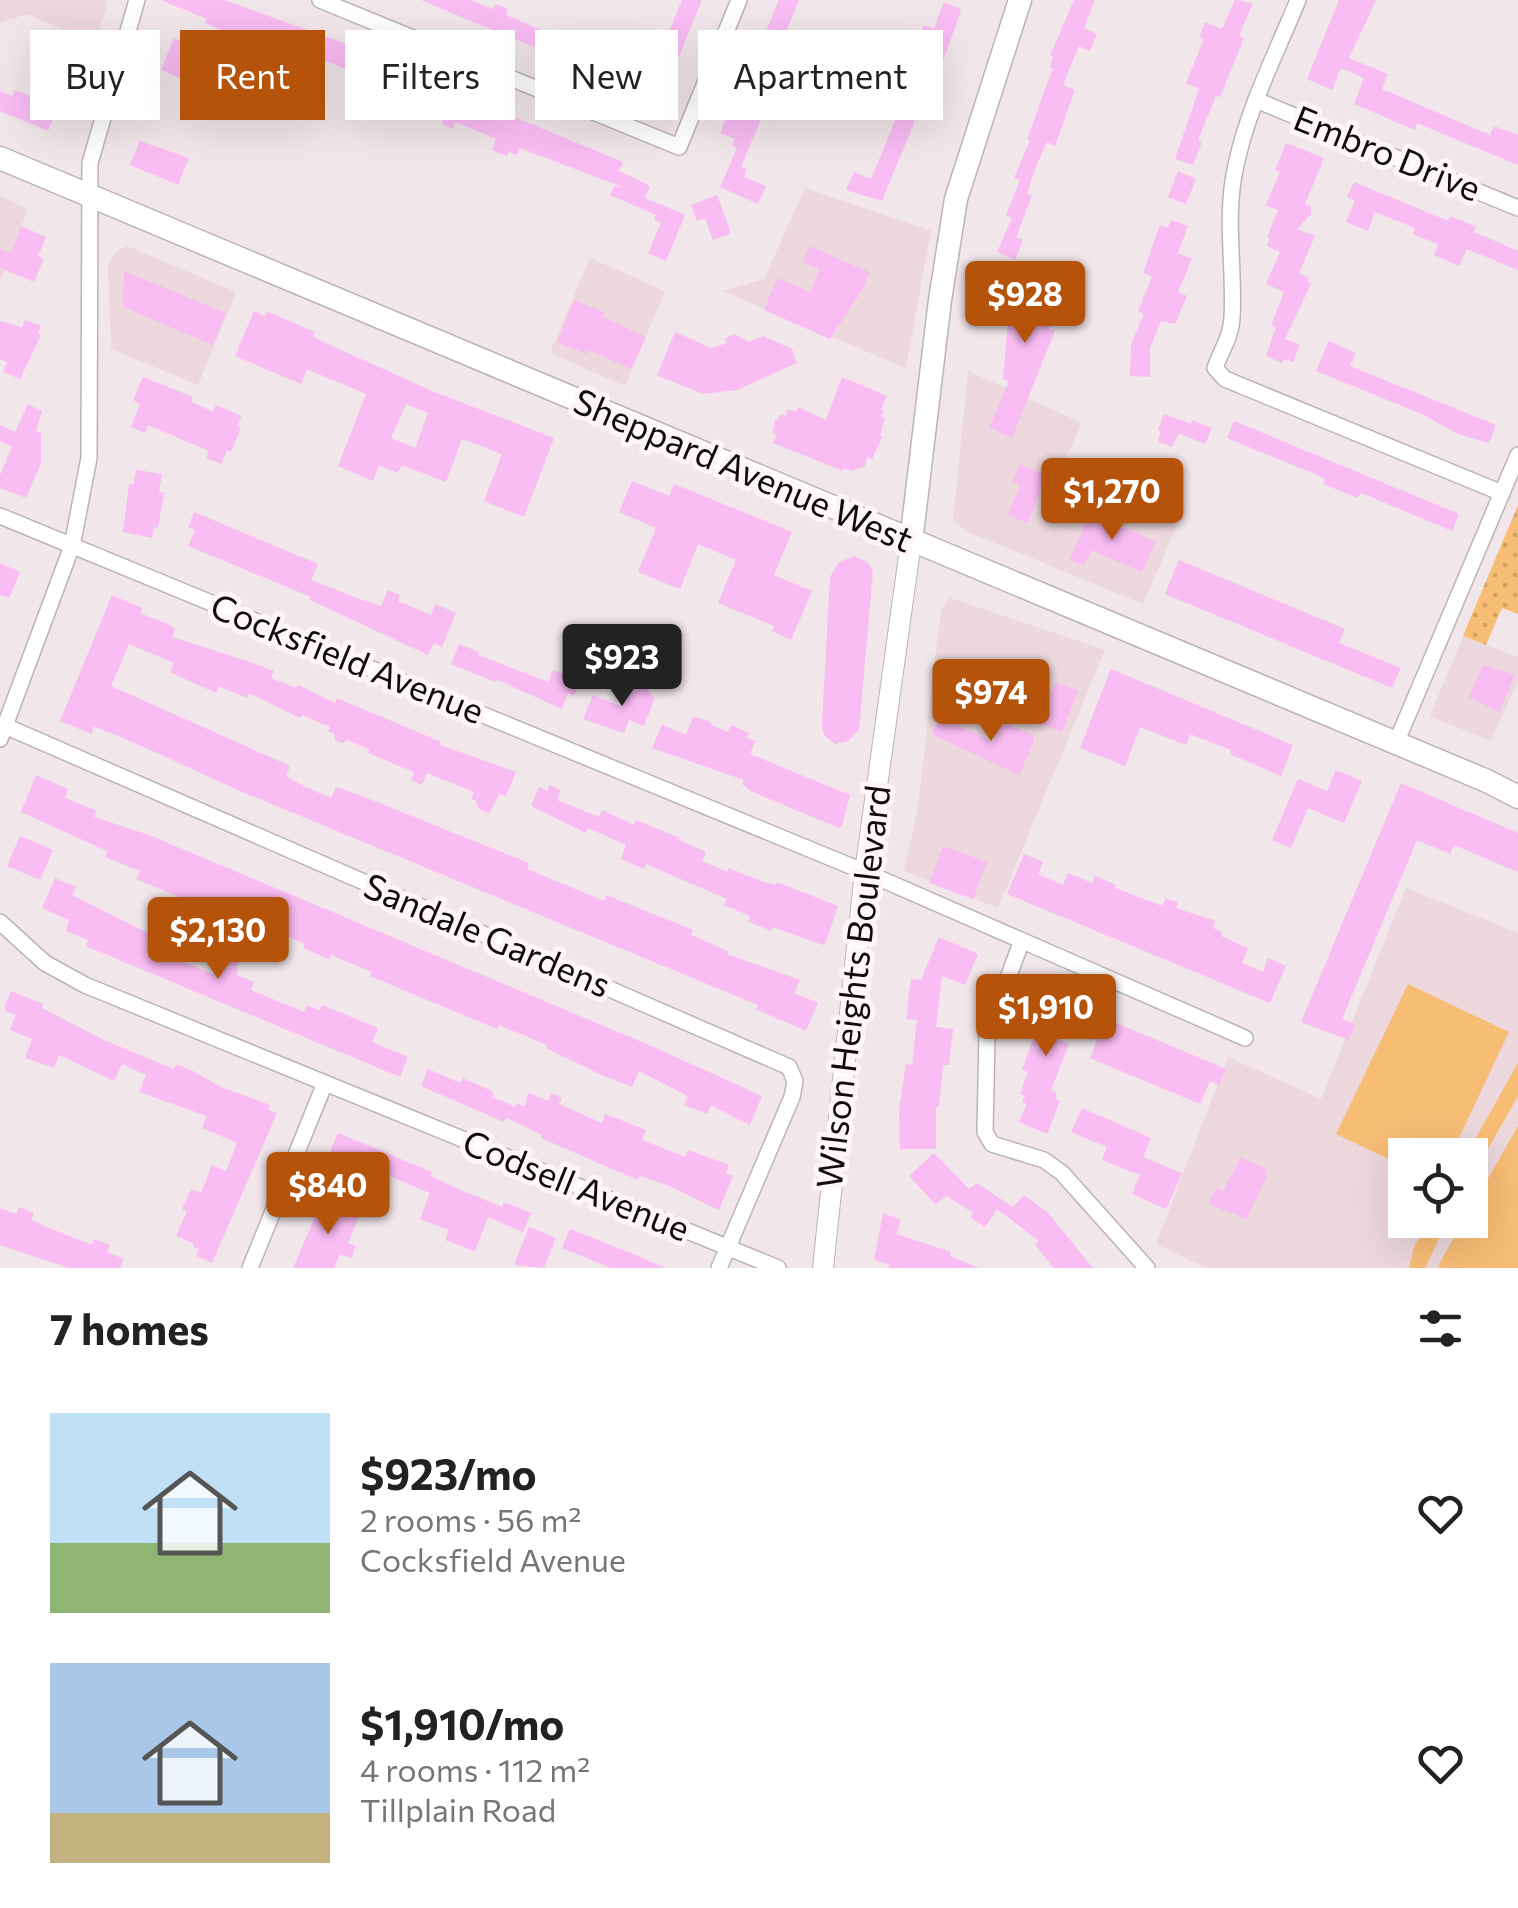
<!DOCTYPE html>
<html lang="en">
<head>
<meta charset="utf-8">
<style>
  :root { --surface:#fff; --page:#f2f2f2; --text:#222; --muted:#767676; --accent:#b45309 }
  body { margin:0; font-family:Commissioner,sans-serif; background:var(--page); color:var(--text); height:100vh; display:flex; flex-direction:column; font-size:38px; white-space:nowrap }
  * { box-sizing:border-box; margin:0 }
  p { font-size:32px; color:var(--muted) }
  .icon { flex:none; width:55px; height:55px; fill:none; stroke:currentColor; stroke-width:2; stroke-linecap:round; stroke-linejoin:round }
  .map { position:relative; height:1268px; overflow:hidden }
  .drawer { display:flex; flex-direction:column; background:var(--surface); flex:1 }
  .drawer>* { flex:none }
  .hud { position:absolute; left:30px; top:30px; width:1000px; height:90px; display:flex; gap:20px }
  .fabs { position:absolute; left:1388px; top:1138px; display:grid; gap:20px }
  .fabs a { display:grid; place-items:center; width:100px; height:100px; border-radius:0px; background:var(--surface); box-shadow:0 10px 40px #0002; font-size:50px }
  .price { position:absolute; translate:-50% -85px; padding:0 22px; border-radius:10px; background:var(--accent); color:#fff; font-size:32px; line-height:65px; filter:drop-shadow(0 2px 5px #0008) }
  .price::after { content:''; position:absolute; left:50%; top:60px; width:30px; height:22px; margin-left:-15px; background:inherit; clip-path:polygon(0 0,100% 0,50% 100%) }
  .price.on { background:#222; color:#fff }
  ul { padding:0; list-style:none }
  li { display:flex; align-items:center; gap:30px; height:250px; padding:0 50px }
  li span { display:grid; place-items:center; flex:none; width:280px; height:200px; border-radius:0px; color:#555 }
  li>.icon { margin-inline-start:auto }
  span .icon { width:120px; height:120px; fill:#fffc; stroke-width:1 }
  li b { font-size:42px }
  h2 { display:flex; justify-content:space-between; align-items:center; height:120px; padding:0 50px; font-size:42px }
  .tag { padding:0 35px; border-radius:0px; background:var(--surface); box-shadow:0 10px 40px #0002; font-size:35px; line-height:90px }
  .tag.on { background:var(--accent); color:#fff }
  .map>svg:first-child { display:block }
  .built { fill:#ecd8dd; fill-rule:evenodd }
  .grass { fill:#f8bd75 }
  .park { fill:url(#park-dots) }
  .building { fill:#f9bcf3; fill-rule:evenodd }
  .lines { fill:none; stroke-linecap:round; stroke-linejoin:round }
  .minor-casing { stroke:#bdb3b5; stroke-width:18 }
  .tertiary-casing { stroke:#bdb3b5; stroke-width:22 }
  .secondary-casing { stroke:#bdb3b5; stroke-width:25 }
  .minor { stroke:#fff; stroke-width:15 }
  .tertiary { stroke:#fff; stroke-width:20 }
  .secondary { stroke:#fff; stroke-width:22 }
  .labels { text-anchor:middle; stroke-width:10; stroke-linejoin:round; paint-order:stroke }
  .street-label { font-size:35px; fill:#0f0c0d; stroke:#fff4f6 }
</style>
</head>
<body>
<div class="map">
<svg width="1518" height="1268" viewBox="0 0 1518 1268">
  <defs>
    <pattern id="park-dots" width="8" height="8" patternUnits="userSpaceOnUse" patternTransform="scale(2.5)"><rect width="8" height="8" fill="#f8bd75"/><path d="M2 2h.1M6 6h.1" fill="none" stroke="#d3a164" stroke-width="1.8" stroke-linecap="round"/></pattern>
  </defs>
  <rect width="100%" height="100%" fill="#f1e6e9"/>
  <g class="built">
    <polygon points="0,0 108,0 96,43 27,14 0,23"/>
    <polygon points="805,188 931,231 906,368 723,291 764,279"/>
    <polygon points="0,196 28,209 0,282"/>
    <polygon points="127,246 236,292 198,385 111,349 108,265 116,252"/>
    <polygon points="590,258 665,291 625,386 550,353"/>
    <polygon points="968,371 1082,423 1066,457 1185,507 1143,604 966,531 953,520"/>
    <polygon points="950,598 1105,650 998,908 904,871 917,813 941,609"/>
    <polygon points="1463,636 1518,657 1518,681 1491,741 1430,716"/>
    <path d="M1406,888L1518,933V1268H1206L1156,1244L1228,1057L1321,1099ZM1405,1155H1470V1220H1405Z"/>
  </g>
  <g class="grass">
    <polygon points="1408,984 1509,1032 1451,1155 1405,1155 1405,1167 1336,1134"/>
    <polygon points="1518,1063 1518,1096 1470,1180 1470,1155 1466,1155"/>
    <polygon points="1518,1126 1518,1268 1442,1268 1438,1266 1464,1220 1470,1220 1470,1210"/>
    <polygon points="1430,1220 1448,1220 1425,1268 1409,1268 1414,1247"/>
  </g>
  <polygon class="park" points="1518,505 1518,614 1502,608 1486,645 1463,636"/>
  <g class="building">
    <polygon points="161,0 224,0 372,53 370,58 402,71 395,89 326,61 324,66 302,58 300,64 281,57 286,47 262,37 256,52 236,44 239,38 205,23 207,19"/>
    <polygon points="421,0 470,0 492,9 496,4 508,9 506,15 579,46 572,63"/>
    <polygon points="682,0 702,0 661,100 620,83 628,66 651,75"/>
    <polygon points="779,0 799,0 777,53 782,55 778,66 782,68 774,87 786,91 774,121 762,117 741,167 747,169 744,177 766,186 758,204 720,187 737,148 732,146 735,139 720,133 729,109 737,112 750,70"/>
    <polygon points="1074,0 1095,0 1084,28 1097,34 1090,51 1079,46 1063,85 1075,90 1055,146 1047,142 1037,164 1027,194 1032,196 1016,237 1023,240 1015,260 997,252 1012,218 1006,215 1020,180 1014,178 1030,140 1027,139 1053,68 1050,67 1053,57 1050,56"/>
    <polygon points="1235,0 1253,3 1239,36 1244,38 1220,97 1216,96 1198,140 1202,142 1193,165 1175,159 1199,89 1186,83 1204,39 1199,37 1205,22 1222,29"/>
    <polygon points="1339,0 1376,0 1349,58 1388,74 1382,89 1490,135 1494,126 1518,135 1518,165 1417,123 1415,130 1354,104 1364,78 1341,68 1332,90 1307,79"/>
    <polygon points="944,2 961,9 959,17 929,100 924,99 882,201 846,190 854,172 871,179 907,92 897,87 924,25 934,29"/>
    <polygon points="174,38 201,50 188,81 161,70"/>
    <polygon points="441,87 623,162 619,171 650,186 645,198 685,215 666,261 648,253 661,223 654,220 656,215 610,195 614,186 622,187 520,148 517,155 509,152 507,156 492,150 496,139 455,122 453,129 442,124 445,109 433,105"/>
    <polygon points="15,90 58,107 48,131 0,111 0,91 12,96"/>
    <polygon points="140,141 189,158 178,185 130,165"/>
    <polygon points="1286,143 1324,158 1305,204 1311,206 1311,214 1297,229 1315,236 1299,273 1309,278 1307,282 1311,284 1285,339 1300,345 1293,362 1284,359 1282,363 1266,356 1276,327 1271,325 1284,292 1266,284 1280,252 1267,246 1270,238 1267,237 1278,210 1266,205 1280,172 1275,170"/>
    <polygon points="1178,171 1196,179 1186,204 1168,197"/>
    <polygon points="1354,182 1448,221 1450,216 1476,227 1474,232 1518,251 1518,270 1467,249 1459,266 1434,255 1438,244 1413,234 1415,228 1375,212 1368,231 1346,222 1355,200 1347,197"/>
    <polygon points="717,195 731,233 713,240 705,218 697,221 691,205"/>
    <polygon points="1171,220 1188,226 1178,253 1192,259 1178,292 1187,296 1175,324 1161,321 1150,348 1150,377 1130,376 1131,344 1144,314 1138,311 1152,277 1143,273 1160,225 1168,228"/>
    <polygon points="21,226 46,237 38,256 44,259 34,282 0,268 0,249 11,253"/>
    <polygon points="809,246 869,272 864,287 830,339 764,310 777,278 811,292 819,269 803,262"/>
    <polygon points="124,271 226,313 213,345 123,307"/>
    <polygon points="1021,272 1065,290 1049,329 1055,331 1012,438 989,428 1009,381 1003,379 1010,299"/>
    <polygon points="574,300 604,312 603,317 646,337 631,369 589,350 587,354 557,342"/>
    <path d="M254,311L265,316L266,311L315,332L313,336L319,340L432,391L554,438L524,517L484,501L502,454L462,439L446,482L402,465L398,473L379,465L373,481L338,466L366,394L307,369L301,384L235,356ZM406,404L428,413L415,448L391,438Z"/>
    <polygon points="25,320 41,326 38,334 41,335 20,379 3,372 7,362 0,359 0,321 22,327"/>
    <polygon points="675,332 711,348 727,343 725,339 734,334 749,342 763,336 792,349 797,363 737,390 703,394 657,375"/>
    <polygon points="1329,341 1356,353 1350,366 1496,425 1489,443 1458,434 1422,414 1316,371"/>
    <polygon points="143,377 193,397 191,402 213,412 216,405 242,416 237,426 241,428 231,452 227,450 221,464 206,458 209,451 148,425 145,433 131,427 140,404 133,400"/>
    <polygon points="842,377 887,396 881,409 884,410 881,418 885,417 880,436 883,436 872,459 867,457 865,466 851,471 843,468 843,471 773,443 777,435 772,433 776,419 778,420 780,414 786,416 787,410 796,411 798,407 826,420"/>
    <polygon points="28,404 42,411 36,431 41,433 41,463 26,498 0,488 0,475 12,447 0,441 0,425 15,432"/>
    <polygon points="1164,414 1191,424 1192,420 1212,428 1205,444 1179,433 1172,447 1158,441 1161,432 1158,430"/>
    <polygon points="1234,421 1459,514 1452,531 1364,494 1360,493 1358,498 1323,484 1325,479 1315,474 1227,438"/>
    <polygon points="1019,464 1052,477 1046,493 1040,491 1028,523 1008,515 1020,484 1013,481"/>
    <polygon points="136,470 162,474 159,492 164,493 158,528 154,527 152,538 123,532 129,484 133,485"/>
    <polygon points="632,481 669,496 674,484 792,532 774,575 812,591 791,640 772,631 774,626 718,603 736,560 698,544 680,589 638,572 656,528 619,512"/>
    <polygon points="1090,511 1155,542 1142,572 1091,550 1084,565 1070,560"/>
    <polygon points="194,512 318,564 311,580 357,598 381,606 388,590 400,595 398,601 431,615 435,604 456,613 442,647 434,643 428,655 310,600 311,597 188,546 195,530 188,527"/>
    <polygon points="854,556 867,562 873,571 859,730 848,741 835,744 824,735 822,724 830,577 839,562"/>
    <polygon points="1179,560 1345,629 1339,643 1401,668 1392,688 1165,594"/>
    <polygon points="0,563 20,572 9,598 0,595"/>
    <polygon points="112,595 142,608 140,613 170,625 175,629 172,637 253,663 274,671 271,678 296,688 298,685 335,703 337,698 441,742 440,745 516,772 506,796 499,794 491,811 487,813 479,809 476,801 471,799 474,792 427,773 422,785 411,780 414,772 368,753 370,750 348,740 342,743 335,740 334,734 328,731 330,727 302,715 300,718 249,693 247,698 219,686 216,693 170,672 174,663 129,644 111,686 290,766 286,776 305,787 331,798 336,787 367,798 529,863 527,869 604,901 606,895 693,930 691,935 728,951 727,954 800,980 794,993 818,1003 806,1031 756,1009 758,1005 240,791 146,748 94,726 91,734 60,721"/>
    <polygon points="459,644 479,652 478,655 548,682 553,670 581,681 574,696 568,693 562,709 496,679 495,682 451,664"/>
    <polygon points="1483,665 1515,675 1499,712 1469,697"/>
    <polygon points="1111,669 1293,745 1281,776 1230,754 1231,750 1190,734 1186,745 1140,727 1125,766 1080,748"/>
    <polygon points="630,682 647,687 651,695 655,697 644,726 629,720 624,733 583,719 593,695 620,706"/>
    <polygon points="1056,682 1078,691 1062,732 1039,723"/>
    <polygon points="693,717 710,721 712,725 728,732 731,725 749,733 747,738 755,741 750,754 850,795 842,825 839,828 751,791 742,784 744,780 652,748 662,725 686,735"/>
    <polygon points="940,718 993,742 999,727 1007,724 1033,735 1034,741 1019,775 932,734"/>
    <polygon points="1336,770 1362,781 1344,823 1308,808 1291,848 1272,840 1298,779 1327,791"/>
    <polygon points="36,775 68,789 65,798 97,811 94,817 149,835 656,1048 762,1096 750,1125 711,1105 707,1114 684,1105 688,1096 639,1071 632,1087 604,1076 546,1048 547,1045 499,1025 497,1029 370,976 372,972 331,955 329,959 303,948 305,944 265,927 263,932 136,879 140,871 105,857 107,851 21,812"/>
    <polygon points="1401,783 1518,833 1518,872 1454,845 1450,854 1417,840 1342,1019 1355,1024 1349,1040 1301,1022"/>
    <polygon points="550,785 561,790 557,800 599,817 602,810 634,825 636,820 680,838 679,840 706,852 702,861 727,872 729,868 763,882 776,885 777,882 838,906 826,942 823,945 773,927 771,931 748,921 750,916 724,905 727,899 646,864 644,869 621,859 626,845 588,828 586,833 531,806 539,787 547,791"/>
    <polygon points="20,836 53,850 40,880 7,866"/>
    <polygon points="943,846 987,862 973,899 929,883"/>
    <polygon points="1024,854 1043,862 1038,874 1063,885 1068,873 1092,883 1095,876 1116,885 1115,888 1162,906 1166,898 1178,903 1176,908 1216,921 1213,928 1222,932 1221,936 1248,948 1242,963 1263,972 1268,958 1286,966 1270,1003 1007,894"/>
    <polygon points="55,878 76,887 72,895 150,934 148,940 169,948 176,954 174,957 189,964 217,976 225,957 238,962 237,975 254,982 251,990 304,1012 307,1005 319,1011 322,1005 378,1028 372,1042 408,1057 400,1077 86,946 88,940 66,931 69,920 42,908"/>
    <polygon points="939,937 978,954 965,985 942,976 936,1027 953,1029 949,1065 943,1065 939,1107 936,1107 936,1149 900,1149 899,1110 906,1064 912,1065 917,1020 907,1019 909,991 911,979 921,980"/>
    <polygon points="1049,984 1077,995 1058,1039 1069,1044 1051,1090 1057,1093 1055,1099 1060,1101 1047,1134 1019,1122 1027,1104 1022,1102 1025,1096 1020,1094 1028,1072 1022,1069 1039,1025 1033,1022"/>
    <polygon points="11,991 43,1004 42,1008 106,1041 174,1069 176,1064 195,1072 221,1087 270,1105 268,1110 277,1113 212,1263 196,1256 199,1249 193,1247 194,1244 176,1236 187,1211 182,1209 191,1189 201,1193 212,1165 226,1171 237,1143 202,1128 207,1116 139,1092 146,1075 122,1064 114,1081 59,1055 54,1068 25,1058 32,1039 10,1030 16,1015 5,1011 5,1006"/>
    <polygon points="1097,1015 1226,1069 1219,1085 1210,1081 1200,1104 1090,1058 1097,1041 1088,1037"/>
    <polygon points="428,1069 460,1083 463,1078 494,1092 492,1097 515,1107 517,1103 524,1106 529,1093 548,1101 551,1093 562,1098 559,1104 602,1123 605,1114 646,1130 642,1140 685,1157 688,1150 729,1165 726,1173 733,1176 719,1210 667,1185 640,1176 638,1180 541,1138 542,1135 526,1127 506,1118 504,1122 421,1086"/>
    <polygon points="1082,1108 1151,1138 1143,1157 1182,1173 1166,1209 1132,1194 1140,1175 1102,1160 1107,1147 1071,1132"/>
    <polygon points="338,1133 432,1172 430,1176 461,1190 502,1207 504,1202 531,1213 523,1232 488,1217 475,1251 445,1240 449,1230 420,1219 430,1193 330,1151"/>
    <polygon points="934,1153 969,1189 977,1183 1013,1207 1024,1195 1048,1213 1093,1268 1054,1268 1035,1245 1039,1241 997,1209 985,1227 971,1218 973,1213 947,1196 935,1204 909,1176"/>
    <polygon points="1241,1157 1267,1169 1264,1175 1267,1176 1246,1219 1209,1204 1216,1188 1223,1191"/>
    <polygon points="325,1194 340,1200 337,1206 359,1216 348,1243 356,1246 351,1258 340,1254 334,1268 293,1268"/>
    <polygon points="19,1207 34,1213 31,1220 49,1228 92,1245 94,1239 110,1245 107,1252 124,1259 120,1268 69,1268 0,1245 0,1208 16,1214"/>
    <polygon points="883,1213 901,1220 896,1234 951,1252 950,1256 979,1268 889,1268 890,1265 874,1260"/>
    <polygon points="529,1227 556,1238 544,1268 514,1265"/>
    <polygon points="570,1229 633,1254 665,1268 611,1268 562,1248"/>
  </g>
  <g class="lines">
    <g class="minor-casing">
      <g id="minor">
        <polyline points="320,0 679,147 739,0"/>
        <path d="M1298,0C1276,54 1248,108 1236,165C1224,217 1235,267 1232,318C1231,338 1221,350 1215,368L1225,379L1502,493"/>
        <polyline points="1256,100 1518,208"/>
        <polyline points="0,516 865,872 1245,1038"/>
        <polyline points="5,726 789,1067 795,1081 792,1097 719,1268"/>
        <polyline points="0,739 72,546 89,458 90,163 137,0"/>
        <polyline points="1396,743 1518,455"/>
        <polyline points="0,922 45,963 85,985 778,1268"/>
        <polyline points="1021,943 987,1034 985,1132 992,1144 1044,1160 1062,1173 1147,1268"/>
        <polyline points="250,1268 325,1083"/>
      </g>
    </g>
    <g class="tertiary-casing">
      <polyline id="tertiary" points="823,1268 865,872 911,542"/>
    </g>
    <g class="secondary-casing">
      <g id="secondary">
        <polyline points="0,158 1487,781 1518,797"/>
        <polyline points="911,542 940,300 956,199 1020,0"/>
      </g>
    </g>
    <use href="#minor" class="minor"/>
    <use href="#tertiary" class="tertiary"/>
    <use href="#secondary" class="secondary"/>
  </g>
  <g class="labels">
    <g class="street-label">
      <text transform="translate(1387 154) rotate(22)" y="12">Embro Drive</text>
      <text transform="translate(743 471) rotate(23)" y="12">Sheppard Avenue West</text>
      <text transform="translate(347 659) rotate(22)" y="12">Cocksfield Avenue</text>
      <text transform="translate(487 936) rotate(23)" y="12">Sandale Gardens</text>
      <text transform="translate(854 987) rotate(-83)" y="12">Wilson Heights Boulevard</text>
      <text transform="translate(576 1186) rotate(22)" y="12">Codsell Avenue</text>
    </g>
  </g>
</svg>
<div class="fabs">
<a><svg class="icon" aria-label="locate" viewBox="0 0 24 24"><circle cx="12" cy="12" r="6"/><path d="M12 2v4M12 18v4M2 12h4M18 12h4"/></svg></a>
</div>
<b class="price" style="left:1025px;top:346px">$928</b>
<b class="price" style="left:1112px;top:543px">$1,270</b>
<b class="price on" style="left:622px;top:709px">$923</b>
<b class="price" style="left:991px;top:744px">$974</b>
<b class="price" style="left:218px;top:982px">$2,130</b>
<b class="price" style="left:1046px;top:1059px">$1,910</b>
<b class="price" style="left:328px;top:1237px">$840</b>
<div class="hud">
<a class="tag">Buy</a>
<a class="tag on">Rent</a>
<a class="tag">Filters</a>
<a class="tag">New</a>
<a class="tag">Apartment</a>
</div>
</div>
<section class="drawer">
<h2>7 homes<svg class="icon" aria-label="filters" viewBox="0 0 24 24"><path d="M4 7h16M4 17h16"/><circle cx="9" cy="7" r="2"/><circle cx="15" cy="17" r="2"/></svg></h2>
<ul>
<li><span style="background:linear-gradient(#bfe0f5 65%,#8fb573 0)"><svg class="icon" aria-label="home" viewBox="0 0 24 24"><path d="M3 11l9-7 9 7M6 9v11h12V9"/></svg></span><div><b>$923/mo</b><p>2 rooms · 56 m²</p><p>Cocksfield Avenue</p></div><svg class="icon" aria-label="heart" viewBox="0 0 24 24"><path d="M12 20l-8-8c-3-5 5-10 8-4 3-6 11-1 8 4z"/></svg></li>
<li><span style="background:linear-gradient(#a9c7e8 75%,#c2b280 0)"><svg class="icon" aria-label="home" viewBox="0 0 24 24"><path d="M3 11l9-7 9 7M6 9v11h12V9"/></svg></span><div><b>$1,910/mo</b><p>4 rooms · 112 m²</p><p>Tillplain Road</p></div><svg class="icon" aria-label="heart" viewBox="0 0 24 24"><path d="M12 20l-8-8c-3-5 5-10 8-4 3-6 11-1 8 4z"/></svg></li>
</ul>
</section>
</body>
</html>
